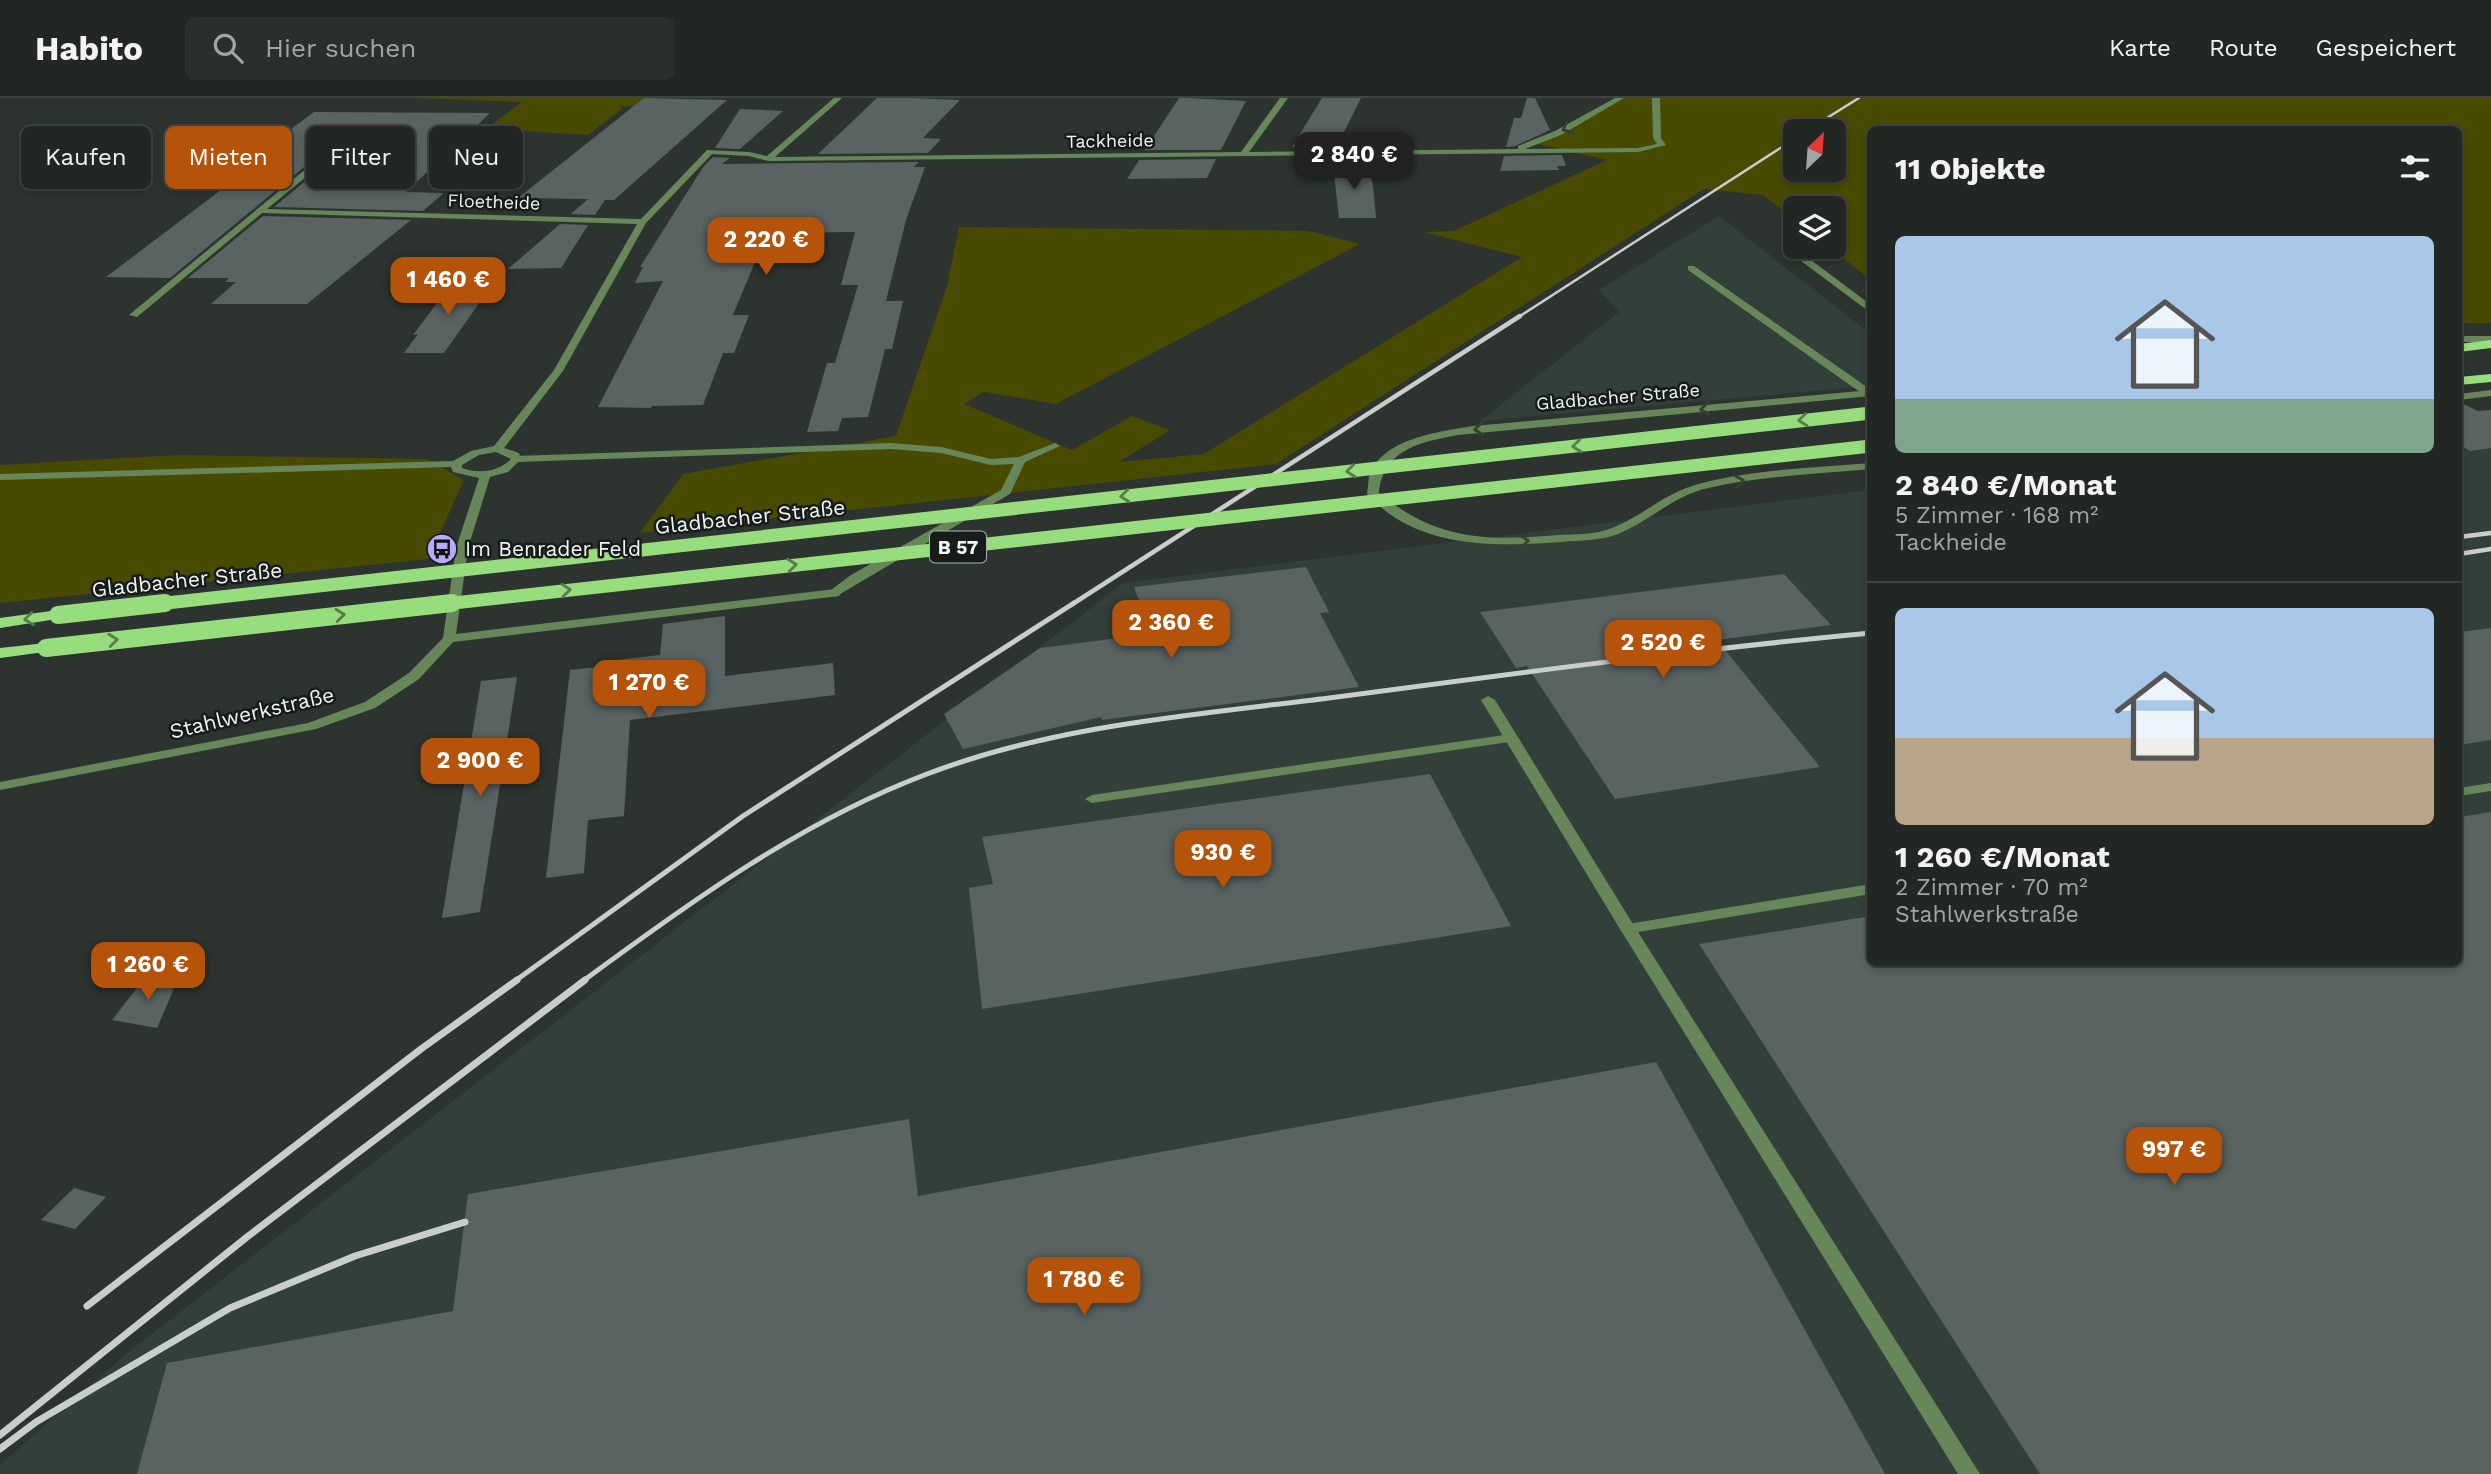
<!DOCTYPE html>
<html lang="de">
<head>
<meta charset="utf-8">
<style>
  :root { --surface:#222724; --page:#2a2f2c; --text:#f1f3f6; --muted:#a2a5a6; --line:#3f4441; --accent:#b45309 }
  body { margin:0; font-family:"Work Sans",sans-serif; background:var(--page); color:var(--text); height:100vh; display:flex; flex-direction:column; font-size:26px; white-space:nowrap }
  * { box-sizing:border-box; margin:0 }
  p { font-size:23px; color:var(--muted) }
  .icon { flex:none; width:38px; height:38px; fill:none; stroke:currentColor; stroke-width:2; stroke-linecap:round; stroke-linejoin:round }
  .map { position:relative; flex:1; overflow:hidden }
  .drawer { position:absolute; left:1867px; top:28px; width:595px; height:840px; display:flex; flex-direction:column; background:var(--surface); border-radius:10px; box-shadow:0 4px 10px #0003,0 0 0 2px var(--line) }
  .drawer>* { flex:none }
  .hud { position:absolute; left:21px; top:28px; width:665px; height:63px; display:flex; gap:14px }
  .needle { width:46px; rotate:25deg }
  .tools { position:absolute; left:1783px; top:21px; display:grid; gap:14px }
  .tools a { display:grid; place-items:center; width:63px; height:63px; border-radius:10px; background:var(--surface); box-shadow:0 4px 10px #0003,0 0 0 2px var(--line); font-size:35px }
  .price { position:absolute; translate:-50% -60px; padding:0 16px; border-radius:14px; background:var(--accent); color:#fff; font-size:23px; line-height:46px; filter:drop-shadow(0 2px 4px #0008) }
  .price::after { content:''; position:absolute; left:50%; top:42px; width:21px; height:16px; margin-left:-10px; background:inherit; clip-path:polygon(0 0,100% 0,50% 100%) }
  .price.current { background:#222; color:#fff }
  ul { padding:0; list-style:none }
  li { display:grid; align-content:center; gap:14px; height:371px; padding:0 28px }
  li+li { border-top:2px solid var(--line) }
  li span { display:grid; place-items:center; height:217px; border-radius:10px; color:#555 }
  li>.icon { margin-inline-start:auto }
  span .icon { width:126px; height:126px; fill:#fffc; stroke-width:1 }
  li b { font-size:30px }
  h2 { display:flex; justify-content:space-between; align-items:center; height:84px; padding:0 28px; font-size:30px }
  .tag { padding:0 24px; border-radius:10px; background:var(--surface); box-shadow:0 4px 10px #0003,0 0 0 2px var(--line); font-size:24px; line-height:63px }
  .tag.current { background:var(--accent); color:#fff }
  header { display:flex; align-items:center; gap:42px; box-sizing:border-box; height:98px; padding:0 35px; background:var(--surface); border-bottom:2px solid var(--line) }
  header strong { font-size:33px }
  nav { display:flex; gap:38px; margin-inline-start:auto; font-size:24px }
  .search { width:490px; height:63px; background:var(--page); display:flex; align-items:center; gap:18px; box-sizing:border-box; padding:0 24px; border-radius:10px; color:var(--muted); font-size:26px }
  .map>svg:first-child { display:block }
  .built { fill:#324039 }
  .green { fill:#484a02; fill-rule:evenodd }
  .building { fill:#596362 }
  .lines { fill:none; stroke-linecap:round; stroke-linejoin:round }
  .lane { fill:#67875a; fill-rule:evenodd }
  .street { fill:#67875a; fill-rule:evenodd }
  .primary { fill:#98dd7d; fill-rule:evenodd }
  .rail-far3 { stroke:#c9cecb; stroke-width:2.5 }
  .rail-far2 { stroke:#c9cecb; stroke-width:4.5 }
  .rail-far1 { stroke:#c9cecb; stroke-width:5 }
  .rail { stroke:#c9cecb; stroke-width:7 }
  .primary-bridge-far1 { stroke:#98dd7d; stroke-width:13 }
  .primary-bridge { stroke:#98dd7d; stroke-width:18 }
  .oneway { stroke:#334130 }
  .oneway2 { stroke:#587c4b }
  .labels { text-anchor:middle; stroke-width:5; stroke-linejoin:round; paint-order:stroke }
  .far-street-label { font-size:18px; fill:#f2f6f4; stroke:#171b19 }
  .shield { fill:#171b19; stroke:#b0b4b2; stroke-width:2 }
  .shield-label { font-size:19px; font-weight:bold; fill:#f2f6f4 }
  .street-label { font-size:21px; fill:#f2f6f4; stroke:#171b19 }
  .poi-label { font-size:21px; fill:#f2f6f4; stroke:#171b19; text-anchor:start }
</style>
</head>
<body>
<header>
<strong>Habito</strong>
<div class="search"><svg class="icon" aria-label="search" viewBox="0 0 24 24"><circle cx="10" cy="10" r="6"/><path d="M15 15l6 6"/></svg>Hier suchen</div>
<nav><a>Karte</a><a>Route</a><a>Gespeichert</a></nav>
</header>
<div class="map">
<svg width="2491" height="1376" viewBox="0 0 2491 1376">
  <rect width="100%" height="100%" fill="#2d3430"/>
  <g class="built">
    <polygon points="1719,118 1871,236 1871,288 1480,323 1619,214 1599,192"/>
    <polygon points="2491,315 2491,1376 0,1376 0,1367 131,1252 1123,485 1871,392 1871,864 2459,864 2459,319"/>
  </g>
  <g class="green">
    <polygon points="415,0 655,0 643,9 619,8 622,11 588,37 486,31 522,4"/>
    <path d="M1623,0H2491V225H2459V32H1871V182L1829,149H1834V110H1796L1795,122L1763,97L1704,91L1276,366L640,435L683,376L896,338L947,188L959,129L1309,133L1360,146L1056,306L984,294L964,306L1072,352L1132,318L1170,332L1119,364L1204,356L1522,159L1424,134L1454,133L1607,62L1533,45ZM1796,33H1834V72H1796Z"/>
    <polygon points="179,357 427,361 464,382 428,461 0,505 0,367"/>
  </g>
  <g class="building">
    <polygon points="644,0 727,2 614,102 605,102 595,117 571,116 588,101 518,100"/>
    <polygon points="877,0 911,0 960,2 923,40 941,41 928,55 818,56"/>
    <polygon points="1179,0 1188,0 1246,3 1221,52 1145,52"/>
    <polygon points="1322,0 1361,0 1336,50 1292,49"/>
    <polygon points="1527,0 1535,0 1550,32 1515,48 1506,49 1514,20 1521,20"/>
    <polygon points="740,11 783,13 740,51 715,50"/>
    <polygon points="314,14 490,15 406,94 444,95 423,113 274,109 343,52 348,36 338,33 333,45 170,180 106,179 258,64 252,64 281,42 276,42"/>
    <polygon points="1562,57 1566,68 1557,68 1559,72 1500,73 1504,58"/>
    <polygon points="713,59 730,60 722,66 919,64 914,69 925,69 906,122 886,203 903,203 892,251 885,251 868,319 842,320 838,333 807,334 827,265 835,265 858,187 841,187 855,134 767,135 733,217 749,217 734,255 723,255 703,307 652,308 651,310 598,309 663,183 635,185 643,169 640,169 703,69"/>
    <polygon points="1216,61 1207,80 1127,81 1139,62"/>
    <polygon points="1333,67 1368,67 1373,88 1376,120 1339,120"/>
    <polygon points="263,118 411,122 307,206 211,206 236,184 225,184 229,180 188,180"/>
    <polygon points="560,126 588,127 561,170 508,171"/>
    <polygon points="494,184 444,255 404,255 418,236 413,237 452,185"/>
    <polygon points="2459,304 2478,313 2491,312 2491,350 2470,353 2459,347"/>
    <polygon points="1306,469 1329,514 1320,515 1359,589 1102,622 1101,619 963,651 944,616 1040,550 1151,536 1134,489"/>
    <polygon points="1784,476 1831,527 1717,542 1820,669 1615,701 1527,568 1516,570 1480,514"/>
    <polygon points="725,518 725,578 833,565 835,597 630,622 624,718 588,722 584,775 546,780 570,572 617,567 617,562 660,557 663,526"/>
    <polygon points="2491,530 2491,642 2459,647 2459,534"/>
    <polygon points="517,579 480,814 442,820 481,583"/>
    <polygon points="1430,676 1511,828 982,911 969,790 993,786 982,739"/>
    <polygon points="2491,714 2491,1376 2040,1376 1699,846 1871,818 1871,864 2459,864 2459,719"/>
    <polygon points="147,877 179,879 157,930 112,922"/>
    <polygon points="1656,964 1885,1376 137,1376 167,1265 453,1213 468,1096 909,1021 918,1098"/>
    <polygon points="74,1090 106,1099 75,1131 41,1122"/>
  </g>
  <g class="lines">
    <g class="lane">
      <polygon points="1793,153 1799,153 1871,207 1871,215 1793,157"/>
      <polygon points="1688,168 1694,168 1871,292 1871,297 1864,297 1688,172"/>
      <polygon points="891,345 941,349 991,361 1019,359 1055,345 1060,348 1025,364 1010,396 835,499 829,495 831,492 851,477 1001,392 1014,366 991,367 941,355 891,351 516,364 511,361 516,358"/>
      <polygon points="1511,636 1518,640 1516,643 1092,705 1085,701 1092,697"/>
      <polygon points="2491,685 2491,693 2459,698 2459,690"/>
      <polygon points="1871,786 1871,796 1638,834 1980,1376 1958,1376 1620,831 1623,827 1628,826"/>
    </g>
    <g class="street">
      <path d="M834,0H842L775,59L1241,54L1280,0H1288L1249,54L1518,51V48L1555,33L1615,0H1624L1561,37L1525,51L1638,50L1657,46L1653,40L1652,0H1660L1661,40L1666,47L1638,54L768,63L749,58L712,56L646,125L563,273L504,350L519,355L521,361L508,374L490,379L468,450L456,536L835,491L841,495L839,498L453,544L419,581L375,610L316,631L0,692V684L308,625L365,604L409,575L443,540L456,450L479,380L453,374L451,369L0,382V376L453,363L471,353L494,348L554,272L637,126L262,115L137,219L129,217L335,47L339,35L346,37L341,50L267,111L641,121L707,52L749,54L767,58ZM496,354L511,361C498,374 479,376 462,370V367L479,357Z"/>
      <rect x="2459" y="238" width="32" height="6"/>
      <path d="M1871,292V298L1458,337C1421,344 1383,351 1379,395C1438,443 1486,443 1559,437C1576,436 1595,437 1612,430C1645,417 1663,395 1702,385C1756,371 1815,370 1871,365V371C1817,376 1761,378 1708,390C1673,398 1650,423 1618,436C1600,443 1580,442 1561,444C1494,449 1417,451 1367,396C1368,391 1368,384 1369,379C1381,340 1439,334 1473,328Z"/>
      <polygon points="2491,292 2491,298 2459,302 2459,296"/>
      <polygon points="1488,598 1495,602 1636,831 1633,835 1623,835 1620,831 1481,602"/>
    </g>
    <g class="primary">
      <polygon points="2491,242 2491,250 2459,254 2459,246"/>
      <polygon points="2491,276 2491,284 2459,287 2459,279"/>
      <polygon points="58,512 66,517 63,520 0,530 0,520"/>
      <polygon points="46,545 54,550 52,553 0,560 0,550"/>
    </g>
    <g class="rail-far3">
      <polyline points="1806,33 1859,0"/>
      <polyline points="1517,220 1796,40"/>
    </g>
    <g class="rail-far2">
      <polyline points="2459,439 2491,435"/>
      <polyline points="2459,456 2491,451"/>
      <polyline points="1071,507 1520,218"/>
    </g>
    <g class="rail-far1">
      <polyline points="515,883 743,718 1074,505"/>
      <path d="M583,883C690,804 802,723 927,676C1056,627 1193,617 1329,600C1509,576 1690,552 1871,535"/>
    </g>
    <g class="rail">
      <polyline points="87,1208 421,951 517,882"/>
      <polyline points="0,1337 247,1139 585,882"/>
      <polyline points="0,1351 36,1324 230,1210 355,1158 465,1124"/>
    </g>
    <g class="primary-bridge-far1">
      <polyline points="149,507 1871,315"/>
      <polyline points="436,507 1871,348"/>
    </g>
    <g class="primary-bridge">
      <polyline points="58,517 165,505"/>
      <polyline points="46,550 452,505"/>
    </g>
  </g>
  <defs><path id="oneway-chevron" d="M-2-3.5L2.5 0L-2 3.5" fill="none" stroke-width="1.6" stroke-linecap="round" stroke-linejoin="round" transform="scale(1.75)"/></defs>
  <g class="oneway">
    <use href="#oneway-chevron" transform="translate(1567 30) rotate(152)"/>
    <use href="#oneway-chevron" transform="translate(1705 311) rotate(174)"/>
    <use href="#oneway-chevron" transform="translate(1479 331) rotate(174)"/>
    <use href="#oneway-chevron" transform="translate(1739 383) rotate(-9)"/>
    <use href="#oneway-chevron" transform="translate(1524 443) rotate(-5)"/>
  </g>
  <g class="oneway2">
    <use href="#oneway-chevron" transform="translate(1803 322) rotate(174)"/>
    <use href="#oneway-chevron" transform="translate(1577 348) rotate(174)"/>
    <use href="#oneway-chevron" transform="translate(1351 373) rotate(174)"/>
    <use href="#oneway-chevron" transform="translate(1125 398) rotate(174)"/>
    <use href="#oneway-chevron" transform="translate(792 467) rotate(-6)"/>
    <use href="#oneway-chevron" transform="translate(566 492) rotate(-6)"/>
    <use href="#oneway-chevron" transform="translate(340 517) rotate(-6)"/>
    <use href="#oneway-chevron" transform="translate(29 521) rotate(173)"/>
    <use href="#oneway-chevron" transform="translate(113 542) rotate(-6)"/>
  </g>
  <defs>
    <g id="bus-disc" transform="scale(1.575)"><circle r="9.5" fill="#b8abf7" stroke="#171b19"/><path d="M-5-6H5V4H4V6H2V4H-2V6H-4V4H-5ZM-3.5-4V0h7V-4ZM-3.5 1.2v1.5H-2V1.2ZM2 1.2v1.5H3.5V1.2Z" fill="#111"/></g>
  </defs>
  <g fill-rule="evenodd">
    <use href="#bus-disc" x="442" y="451"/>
  </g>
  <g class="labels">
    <g class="far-street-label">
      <text transform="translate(1110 43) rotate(-1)" y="6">Tackheide</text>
      <text transform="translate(494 104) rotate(2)" y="6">Floetheide</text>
      <text transform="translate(1618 299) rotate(-5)" y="6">Gladbacher Straße</text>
    </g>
    <rect class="shield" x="930" y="433.5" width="56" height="31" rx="5"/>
    <g class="shield-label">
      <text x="958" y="456">B 57</text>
    </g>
    <g class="street-label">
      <text transform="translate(750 419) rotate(-6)" y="7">Gladbacher Straße</text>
      <text transform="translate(187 482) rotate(-6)" y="7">Gladbacher Straße</text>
      <text transform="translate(252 615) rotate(-13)" y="7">Stahlwerkstraße</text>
    </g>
    <g class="poi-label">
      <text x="465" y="458">Im Benrader Feld</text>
    </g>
  </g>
</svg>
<div class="tools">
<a><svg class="needle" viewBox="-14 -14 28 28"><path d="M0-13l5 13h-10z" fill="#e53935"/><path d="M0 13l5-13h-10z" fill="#a2a5a6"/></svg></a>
<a><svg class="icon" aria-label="layers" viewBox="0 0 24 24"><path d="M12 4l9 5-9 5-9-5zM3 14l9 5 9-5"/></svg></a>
</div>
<b class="price current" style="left:1354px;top:94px">2 840 €</b>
<b class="price" style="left:766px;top:179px">2 220 €</b>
<b class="price" style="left:448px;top:219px">1 460 €</b>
<b class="price" style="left:1171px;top:562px">2 360 €</b>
<b class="price" style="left:1663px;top:582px">2 520 €</b>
<b class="price" style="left:649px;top:622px">1 270 €</b>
<b class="price" style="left:480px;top:700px">2 900 €</b>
<b class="price" style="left:1223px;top:792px">930 €</b>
<b class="price" style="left:148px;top:904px">1 260 €</b>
<b class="price" style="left:2174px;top:1089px">997 €</b>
<b class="price" style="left:1084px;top:1219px">1 780 €</b>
<div class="hud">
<a class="tag">Kaufen</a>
<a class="tag current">Mieten</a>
<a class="tag">Filter</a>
<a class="tag">Neu</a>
</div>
<section class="drawer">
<h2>11 Objekte<svg class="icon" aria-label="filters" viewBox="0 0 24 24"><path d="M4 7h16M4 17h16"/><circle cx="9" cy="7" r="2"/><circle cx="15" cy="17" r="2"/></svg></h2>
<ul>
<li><span style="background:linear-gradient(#a9c7e8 75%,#7fa58c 0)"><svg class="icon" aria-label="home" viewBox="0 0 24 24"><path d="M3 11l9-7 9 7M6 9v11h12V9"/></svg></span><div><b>2 840 €/Monat</b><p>5 Zimmer · 168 m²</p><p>Tackheide</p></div></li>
<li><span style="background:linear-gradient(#a9c7e8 60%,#b9a48a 0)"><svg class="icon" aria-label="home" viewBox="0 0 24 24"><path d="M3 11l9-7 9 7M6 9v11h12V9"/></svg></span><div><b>1 260 €/Monat</b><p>2 Zimmer · 70 m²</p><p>Stahlwerkstraße</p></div></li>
</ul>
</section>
</div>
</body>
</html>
